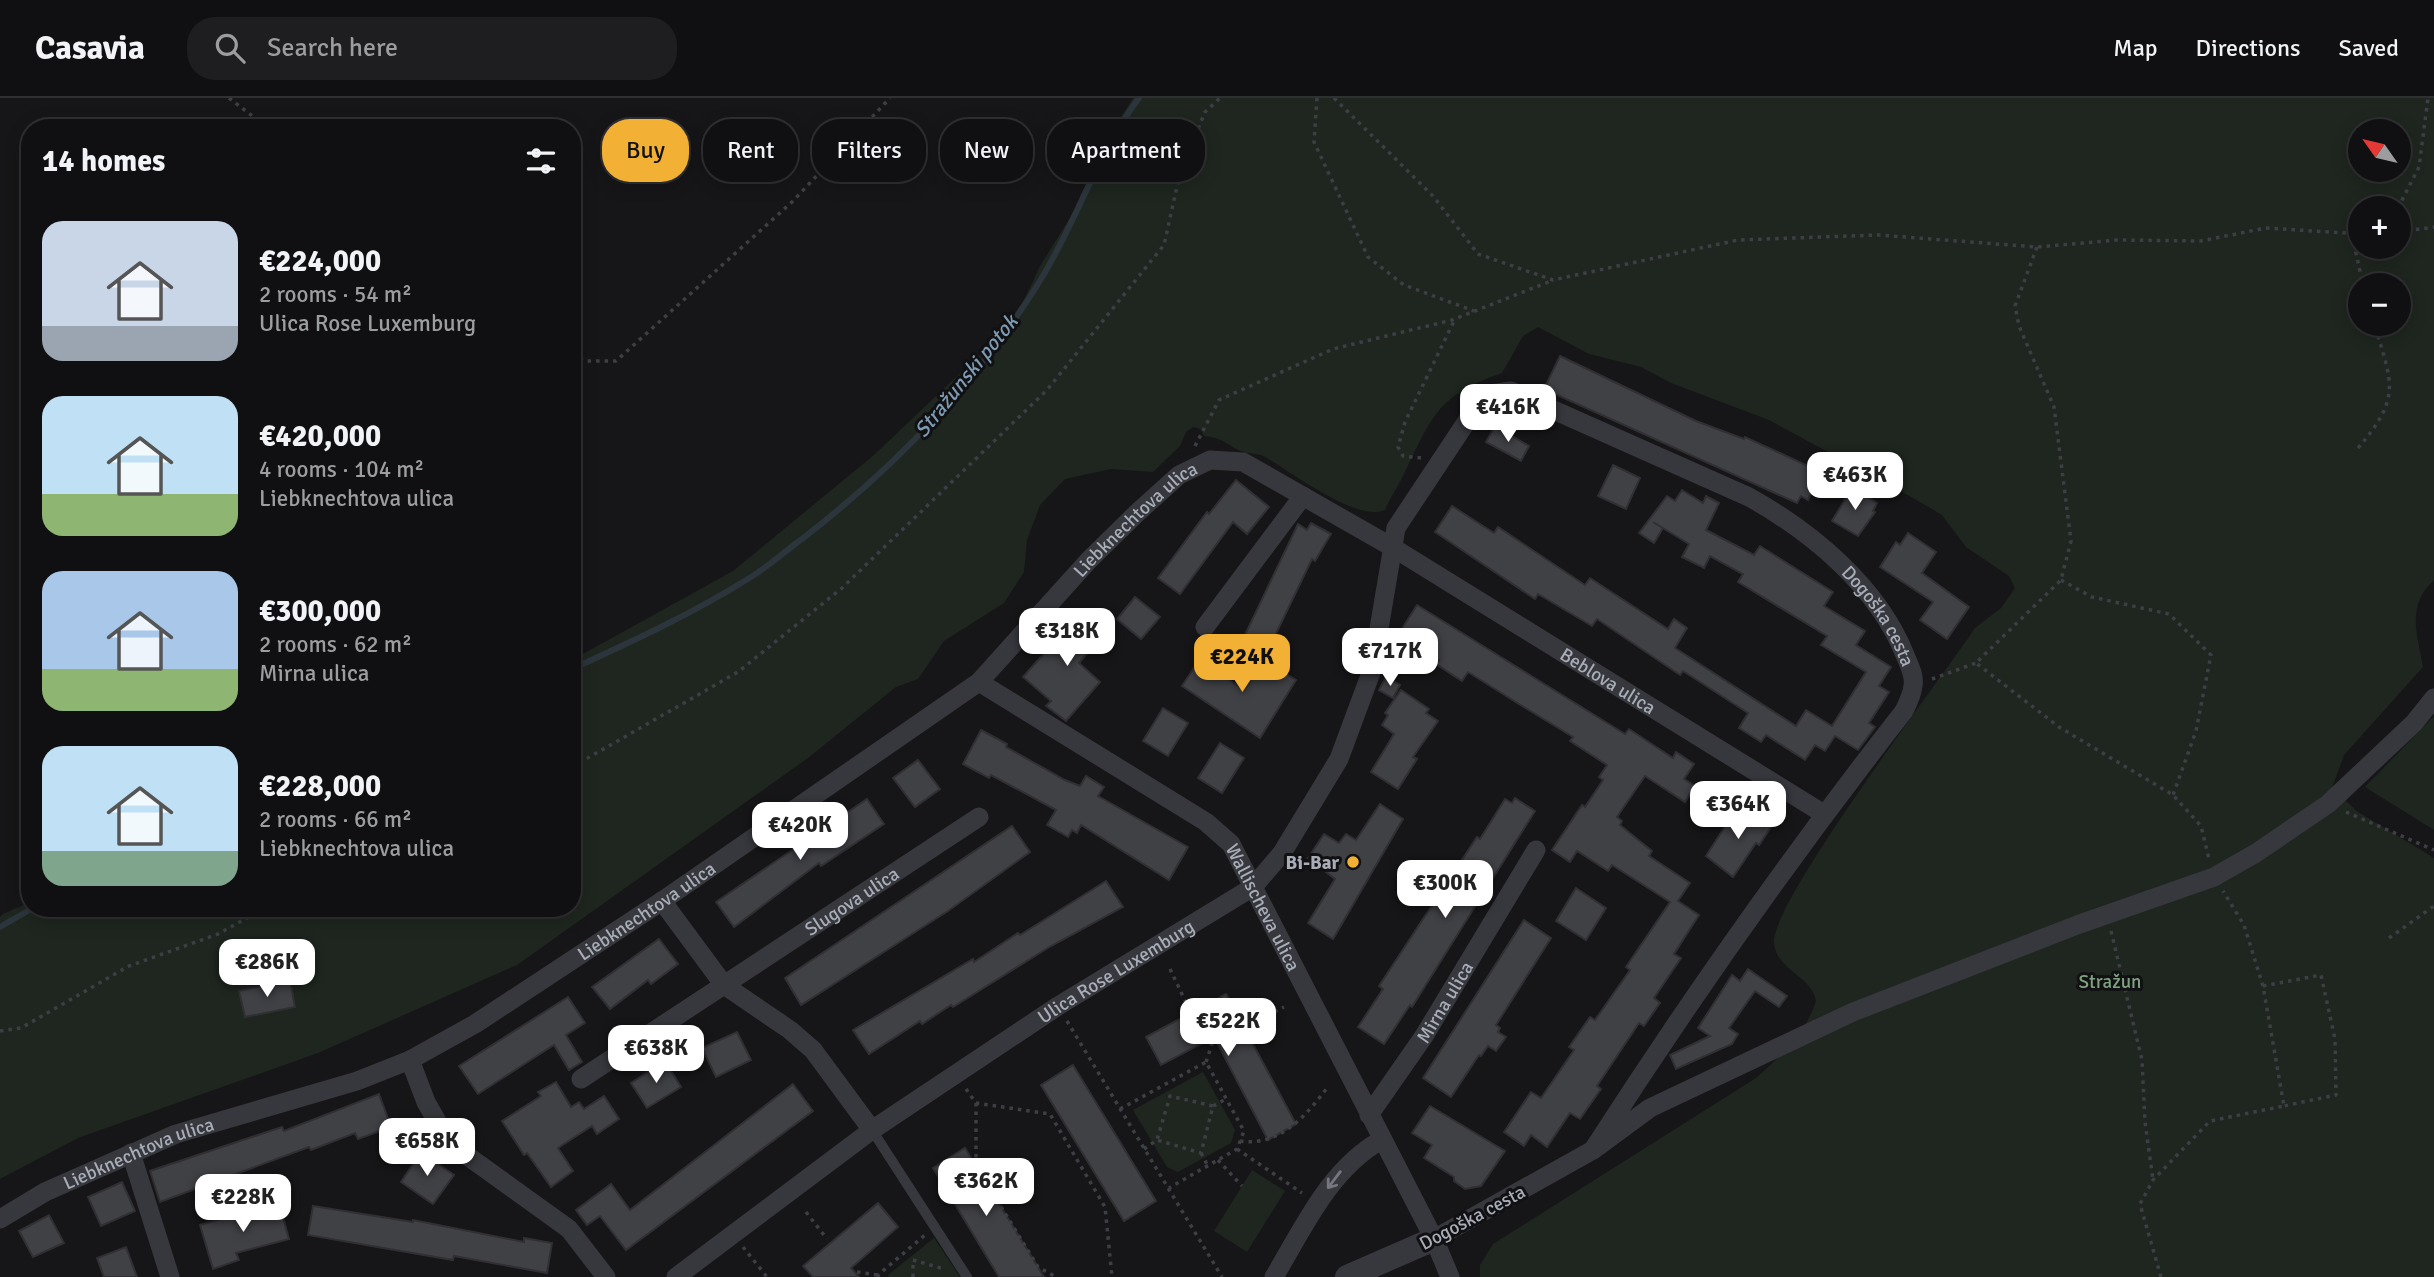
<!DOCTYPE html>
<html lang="en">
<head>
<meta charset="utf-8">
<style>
  :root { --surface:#101012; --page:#1e1e20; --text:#f1f3f6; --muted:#9c9d9f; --line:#303032; --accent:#f2b134 }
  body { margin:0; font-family:Signika,sans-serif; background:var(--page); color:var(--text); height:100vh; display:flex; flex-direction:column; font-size:26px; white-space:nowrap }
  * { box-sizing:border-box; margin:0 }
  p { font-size:23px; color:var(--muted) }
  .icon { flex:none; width:38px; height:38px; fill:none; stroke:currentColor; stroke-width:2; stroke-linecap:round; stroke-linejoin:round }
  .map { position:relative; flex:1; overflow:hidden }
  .details { position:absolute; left:21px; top:21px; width:560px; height:798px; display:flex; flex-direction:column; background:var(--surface); border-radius:28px; box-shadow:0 4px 18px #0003,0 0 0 2px var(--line) }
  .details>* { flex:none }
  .banner { position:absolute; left:602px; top:21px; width:665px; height:63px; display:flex; gap:14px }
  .needle { width:46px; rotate:304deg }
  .tools { position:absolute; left:2348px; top:21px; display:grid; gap:14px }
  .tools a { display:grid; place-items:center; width:63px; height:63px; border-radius:50%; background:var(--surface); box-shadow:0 4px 18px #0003,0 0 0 2px var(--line); font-size:35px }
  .price { position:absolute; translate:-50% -60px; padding:0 16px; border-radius:14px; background:#fff; color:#222; font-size:23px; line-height:46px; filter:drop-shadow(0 2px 4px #0008) }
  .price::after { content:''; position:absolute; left:50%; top:42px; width:21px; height:16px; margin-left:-10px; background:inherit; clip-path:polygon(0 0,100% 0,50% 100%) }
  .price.selected { background:var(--accent); color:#111 }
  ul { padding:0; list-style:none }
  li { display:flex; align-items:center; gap:21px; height:175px; padding:0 21px }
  li span { display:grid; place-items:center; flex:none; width:196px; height:140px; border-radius:21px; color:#555 }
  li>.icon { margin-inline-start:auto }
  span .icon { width:84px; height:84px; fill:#fffc; stroke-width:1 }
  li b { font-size:30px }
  h2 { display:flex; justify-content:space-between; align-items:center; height:84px; padding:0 21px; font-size:30px }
  .tag { padding:0 24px; border-radius:28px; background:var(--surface); box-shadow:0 4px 18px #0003,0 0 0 2px var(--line); font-size:24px; line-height:63px }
  .tag.selected { background:var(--accent); color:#111 }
  header { display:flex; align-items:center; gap:42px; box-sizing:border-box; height:98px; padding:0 35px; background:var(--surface); border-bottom:2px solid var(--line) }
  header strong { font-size:33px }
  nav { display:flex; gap:38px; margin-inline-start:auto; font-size:24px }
  .search { width:490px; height:63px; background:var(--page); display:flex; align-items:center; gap:18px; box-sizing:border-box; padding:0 24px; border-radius:28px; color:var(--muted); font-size:26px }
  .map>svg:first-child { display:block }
  .green { fill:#1e261f; fill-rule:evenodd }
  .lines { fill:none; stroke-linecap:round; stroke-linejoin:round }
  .stream { stroke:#2c353c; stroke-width:6 }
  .building { fill:#404145; stroke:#303034; stroke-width:2 }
  .path { stroke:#3d3f44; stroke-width:3.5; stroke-dasharray:3.5 5; stroke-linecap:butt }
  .service { stroke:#37383d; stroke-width:10 }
  .minor { stroke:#37383d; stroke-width:19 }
  .tertiary { stroke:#37383d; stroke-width:24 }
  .oneway { stroke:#757881 }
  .poi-dot { fill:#f2b134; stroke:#111113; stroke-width:2.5 }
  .labels { text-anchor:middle; stroke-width:6; stroke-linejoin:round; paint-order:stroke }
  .street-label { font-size:19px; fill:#a8adb8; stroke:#111113 }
  .poi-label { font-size:19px; font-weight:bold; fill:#a8adb8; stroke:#111113; text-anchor:end }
  .park-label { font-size:19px; fill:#7fa381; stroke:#111113 }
  .water-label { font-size:21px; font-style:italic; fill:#7f9bb3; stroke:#111113 }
</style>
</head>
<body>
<header>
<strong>Casavia</strong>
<div class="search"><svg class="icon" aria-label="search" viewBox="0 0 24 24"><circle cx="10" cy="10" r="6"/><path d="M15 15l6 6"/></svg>Search here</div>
<nav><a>Map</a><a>Directions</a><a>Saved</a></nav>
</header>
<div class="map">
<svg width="2434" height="1179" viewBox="0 0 2434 1179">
  <rect width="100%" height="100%" fill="#161618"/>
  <g class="green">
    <path d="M1133,0H2434V482C2406,508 2417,535 2423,569L2344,657L2332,690L2358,714L2434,760V1179H1480V1167L1493,1146L1756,980C1780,959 1806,935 1816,903C1812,878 1775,872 1774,844C1773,801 1941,581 1975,530L2001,510L2015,490L2009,478L1966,449L1942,417L1913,400L1769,322L1671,285L1641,269L1589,256L1538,229L1523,238L1502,275C1435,298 1432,320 1403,378C1397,390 1390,400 1385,412C1358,425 1290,373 1265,359C1258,355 1251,356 1244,354C1226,348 1228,341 1204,338L1200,331L1193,329L1186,334L1180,348L1153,374L1111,371L1065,381L1040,407L1027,442L1024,474L1004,505L944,543L918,581L896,589L808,660L517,867L318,955L78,1040L0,1081V819L3,816L30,804V810H572V562L733,473L874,357L1013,225L1040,168L1078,107L1119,22ZM2361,33H2399V72H2361ZM2361,110H2399V149H2361ZM2361,187H2399V226H2361Z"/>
    <polygon points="2434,618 2434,732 2365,689"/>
    <polygon points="1203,974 1235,1032 1231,1045 1178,1074 1167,1069 1133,1012"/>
    <polygon points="1252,1072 1285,1093 1247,1154 1214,1133"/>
    <polygon points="934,1140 960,1179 889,1179 888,1177"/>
  </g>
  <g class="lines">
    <g class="stream">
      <path d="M572,571C633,543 694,515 751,479C769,468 785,453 802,441C894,370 976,285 1038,186C1076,126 1096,57 1139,0"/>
      <polyline points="0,829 33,810"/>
    </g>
  </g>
  <g class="building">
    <polygon points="1560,258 1696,323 1744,341 1745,339 1821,374 1808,402 1801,398 1797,405 1544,291"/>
    <polygon points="1495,328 1529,348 1521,363 1486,344"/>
    <polygon points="1613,367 1640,380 1626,411 1598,398"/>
    <polygon points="1236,382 1269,409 1247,436 1233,424 1180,496 1158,480 1207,414 1209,416"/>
    <polygon points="1852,390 1877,405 1873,413 1875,414 1858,438 1832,423"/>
    <polygon points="1682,392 1703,405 1706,398 1719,405 1706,432 1754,457 1760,448 1833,494 1824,508 1865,533 1856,547 1891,569 1879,588 1889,594 1869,625 1875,629 1858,652 1835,638 1825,653 1815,647 1805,662 1766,637 1761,644 1739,630 1748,615 1683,573 1680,577 1597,521 1592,528 1538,496 1535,501 1435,434 1452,408 1494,435 1498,429 1585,487 1590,480 1668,531 1674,521 1687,530 1675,550 1796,628 1806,612 1832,628 1866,574 1821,547 1827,538 1738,484 1743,476 1710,458 1704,470 1682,459 1689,446 1653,424 1663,430 1654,445 1639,435 1667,398 1675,403"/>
    <polygon points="1311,425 1331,436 1315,463 1312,461 1269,550 1244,539 1298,426 1307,432"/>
    <polygon points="1908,435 1936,454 1922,475 1969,509 1947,541 1920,522 1933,504 1880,469 1896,444 1900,447"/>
    <polygon points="1135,499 1160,519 1141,541 1117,521"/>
    <polygon points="1417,507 1625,636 1629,631 1673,660 1676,654 1694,666 1684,681 1695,688 1685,704 1645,678 1617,719 1622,723 1620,727 1652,753 1649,758 1690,785 1678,803 1699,817 1674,856 1681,860 1654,900 1660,905 1644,928 1639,925 1597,988 1601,991 1580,1021 1570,1015 1547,1049 1531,1037 1524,1048 1504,1034 1531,994 1541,1000 1574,952 1569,949 1590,919 1595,922 1630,872 1626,869 1670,804 1612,767 1608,773 1577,753 1570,764 1552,752 1582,707 1585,709 1603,682 1599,679 1607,667 1570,643 1573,639 1514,603 1468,574 1462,583 1436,566 1439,562 1398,537"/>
    <polygon points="1081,514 1105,534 1079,565 1100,584 1066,623 1046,608 1051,603 1023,579"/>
    <polygon points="1200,561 1244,592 1263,562 1296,582 1260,640 1182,588"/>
    <polygon points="1386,579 1400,587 1393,600 1379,592"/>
    <polygon points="1401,592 1429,611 1426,615 1438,623 1413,659 1417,661 1398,691 1371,674 1394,636 1382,627 1388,617 1385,615"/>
    <polygon points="1163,610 1188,625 1168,658 1143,643"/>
    <polygon points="981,632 1007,646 1006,649 1065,682 1080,688 1086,678 1104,689 1098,698 1188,749 1169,782 1081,727 1077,735 1072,732 1068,739 1047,727 1056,712 991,677 989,680 963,666"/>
    <polygon points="1220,645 1244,660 1222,695 1198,680"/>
    <polygon points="918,662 940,691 915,709 893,680"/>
    <polygon points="1515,700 1535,713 1412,909 1410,907 1384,946 1358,929 1383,891 1379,888 1477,739 1480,741 1505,701 1512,705"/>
    <polygon points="867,701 884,726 821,768 819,765 734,829 716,804"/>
    <polygon points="1380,706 1403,721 1333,841 1308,825 1335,781 1308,760 1324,736 1339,745 1346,736 1356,742"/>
    <polygon points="1737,710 1747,717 1750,714 1771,729 1759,747 1756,745 1733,779 1706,758"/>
    <polygon points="1012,728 1030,754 948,813 801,907 785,880"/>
    <polygon points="1106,783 1123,809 1051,848 953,909 951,907 922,926 920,923 869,956 853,932 973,861 974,864 1018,835 1020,837"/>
    <polygon points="1576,790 1606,810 1586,842 1556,823"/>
    <polygon points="1524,822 1551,840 1496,927 1500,930 1498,934 1506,939 1496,953 1488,948 1481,958 1479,957 1451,999 1423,980"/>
    <polygon points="659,841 678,866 651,886 648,882 610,911 592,889"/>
    <polygon points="1748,871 1787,898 1779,909 1755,893 1729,930 1738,936 1732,946 1676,971 1670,957 1710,938 1698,930 1732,877 1740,883"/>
    <polygon points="290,882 295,909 245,919 239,893"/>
    <polygon points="1226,896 1296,1026 1268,1042 1214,939 1161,967 1146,939"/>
    <polygon points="568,899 585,925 566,937 582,964 569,972 554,947 478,996 459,968"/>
    <polygon points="694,928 702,940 684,951 676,938"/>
    <polygon points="737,934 751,962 716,979 702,950"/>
    <polygon points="665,963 681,989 647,1010 631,985"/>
    <polygon points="1073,967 1156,1103 1124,1123 1041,987"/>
    <polygon points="556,984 571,1009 579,1004 584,1011 604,998 619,1021 597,1036 592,1028 558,1050 573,1073 551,1089 527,1055 524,1057 502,1023 541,998 538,994"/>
    <polygon points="793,986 813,1013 626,1152 600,1118 587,1127 576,1112 611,1086 630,1112"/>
    <polygon points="379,996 391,1029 358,1041 355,1035 311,1052 309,1049 160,1104 150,1073 282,1029 284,1033"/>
    <polygon points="1430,1008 1505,1053 1481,1088 1465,1091 1454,1083 1454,1079 1424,1060 1432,1047 1412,1035"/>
    <polygon points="965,1050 976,1068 1044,1179 999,1179 933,1070"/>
    <polygon points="421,1054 454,1077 433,1106 401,1084"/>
    <polygon points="122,1084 135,1113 101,1128 88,1099"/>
    <polygon points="279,1105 289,1141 236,1155 239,1162 213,1171 200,1127"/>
    <polygon points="878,1105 898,1129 851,1170 859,1179 813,1179 803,1168"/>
    <polygon points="313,1108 413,1124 413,1122 524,1144 524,1140 552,1145 547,1175 454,1158 453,1162 308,1137"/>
    <polygon points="49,1117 64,1145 33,1159 19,1133"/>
    <polygon points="126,1149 137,1179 104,1179 97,1160"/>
  </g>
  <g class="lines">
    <g class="path">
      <polyline points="229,0 268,30"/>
      <polyline points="1317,0 1314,44 1368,159 1404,187 1474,213"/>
      <polyline points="1334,0 1433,98 1478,156 1553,182 1738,142 1878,137 2037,149 2117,142 2201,143 2266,130 2361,136"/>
      <polyline points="2398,110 2419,69 2428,0"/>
      <polyline points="2399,134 2434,129"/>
      <polyline points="2352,137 2363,187"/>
      <polyline points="2037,149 2015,208 2019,228 2054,309 2071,443 2061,482 1976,565 2059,629 2173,697 2201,728 2209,761"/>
      <polyline points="572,257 584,263 616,263 792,104 890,0"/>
      <polyline points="1195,348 1219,302 1333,251 1452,222 1551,183"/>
      <path d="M2358,350C2401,300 2393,286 2374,226"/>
      <polyline points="1421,360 1403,358 1398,349 1405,324 1454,223"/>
      <polyline points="2061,482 2092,499 2169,516 2211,557 2196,633 2173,697"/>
      <polyline points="1932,581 1976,565"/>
      <polyline points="572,669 738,574 842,490 1047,292 1164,147 1180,75 1205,14 1220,0"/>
      <polyline points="2346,714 2434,752"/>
      <polyline points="2111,833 2142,962 2145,1024 2153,1082"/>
      <polyline points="2389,840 2434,808"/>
      <polyline points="1170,871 1190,913"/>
      <polyline points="2263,888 2321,877 2335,941 2336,997 2284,1008"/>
      <polyline points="1067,923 1222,1179"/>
      <polyline points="1244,929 1284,909"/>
      <polyline points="0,933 21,930 129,868 218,836 265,810"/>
      <polyline points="1206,964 1212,946"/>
      <polyline points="966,991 976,1005 1050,1016 1105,1109 1112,1179"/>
      <polyline points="976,1005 976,1068 1038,1169 1056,1179"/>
      <polyline points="1213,1008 1226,1001"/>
      <polyline points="1120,1011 1206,964 1244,1033 1237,1051 1169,1090"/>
      <path d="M1240,1043C1279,1049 1306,1018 1327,990"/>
      <polyline points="1144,1051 1157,1042 1170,998 1213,1008 1201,1055 1157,1042"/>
      <polyline points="1237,1051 1302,1095"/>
      <polyline points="1201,1055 1208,1068"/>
      <polyline points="1218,1062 1242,1088"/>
      <polyline points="806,1114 827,1141"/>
      <polyline points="743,1149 767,1179"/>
      <polyline points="857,1174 878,1177"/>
      <polyline points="879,1179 878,1177 925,1137"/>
      <polyline points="913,1179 913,1162 944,1171"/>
      <polyline points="2161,1179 2140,1106 2153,1082 2210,1023 2284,1008 2263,888 2244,827 2223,793"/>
    </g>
    <polyline class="service" points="872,1032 967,1179"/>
    <g class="minor">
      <polyline points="1205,529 1303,398"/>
      <path id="s1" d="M979,584L1206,724L1231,746L1434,1141L1450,1179"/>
      <polyline points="662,803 724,887 790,932 813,952 872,1032"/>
      <polyline points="410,962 426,1004 444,1036 462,1054 569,1131 606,1179"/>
      <path id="s2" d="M581,981L979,719"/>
      <path id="s3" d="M1369,1017L1424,938L1536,752"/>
      <polyline points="131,1055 170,1179"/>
      <path id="s4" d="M0,1121L45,1094L176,1036L357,983L410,962L475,926L662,803L979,584L1089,462L1138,414L1179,377L1210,362L1243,364L1392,449L1824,716"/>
      <polyline points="1434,1141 1593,1052 1650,1010 1853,914 2077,827 2214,779 2256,755 2328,706 2414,625 2434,600"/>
      <path id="s5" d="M676,1179L872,1032L1058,908L1253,789L1282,755L1339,661L1372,572L1396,430L1475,311L1490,296L1511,293L1749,399C1812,434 1878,489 1905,557C1909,567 1915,577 1913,588C1912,597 1908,605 1904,613C1793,755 1690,901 1593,1052"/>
      <path d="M1274,1179C1304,1129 1329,1072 1381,1042"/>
    </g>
    <polyline class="tertiary" points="1347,1179 1434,1141"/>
  </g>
  <defs><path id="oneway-shaft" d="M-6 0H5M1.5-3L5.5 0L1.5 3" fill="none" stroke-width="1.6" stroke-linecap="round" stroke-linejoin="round" transform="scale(1.75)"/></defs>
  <use class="oneway" href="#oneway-shaft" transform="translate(1334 1082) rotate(127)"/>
  <circle class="poi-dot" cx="1353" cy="764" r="7"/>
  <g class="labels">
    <g class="street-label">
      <text dy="7" stroke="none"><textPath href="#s4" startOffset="1351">Liebknechtova ulica</textPath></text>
      <text dy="7" stroke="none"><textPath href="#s5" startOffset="1715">Dogoška cesta</textPath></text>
      <text dy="7" stroke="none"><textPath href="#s4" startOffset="1906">Beblova ulica</textPath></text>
      <text dy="7" stroke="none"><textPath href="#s2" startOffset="324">Slugova ulica</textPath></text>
      <text dy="7" stroke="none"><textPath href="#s1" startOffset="371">Wallischeva ulica</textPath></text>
      <text dy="7" stroke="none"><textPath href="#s4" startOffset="721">Liebknechtova ulica</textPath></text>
      <text dy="7" stroke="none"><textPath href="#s5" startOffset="536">Ulica Rose Luxemburg</textPath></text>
      <text dy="7" stroke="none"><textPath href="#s3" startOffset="136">Mirna ulica</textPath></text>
      <text dy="7" stroke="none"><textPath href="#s4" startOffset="154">Liebknechtova ulica</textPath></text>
      <text transform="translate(1472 1119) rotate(-28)" y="7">Dogoška cesta</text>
    </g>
    <g class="poi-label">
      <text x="1339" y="771">Bi-Bar</text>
    </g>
    <g class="park-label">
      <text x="2110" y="890">Stražun</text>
    </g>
    <g class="water-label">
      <text transform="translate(966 278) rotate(-51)" y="7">Stražunski potok</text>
    </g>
  </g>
</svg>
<div class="tools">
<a><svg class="needle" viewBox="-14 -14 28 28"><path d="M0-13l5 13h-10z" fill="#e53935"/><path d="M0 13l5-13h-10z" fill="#9c9d9f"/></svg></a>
<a>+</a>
<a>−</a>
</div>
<b class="price" style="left:1508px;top:346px">€416K</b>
<b class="price" style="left:1855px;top:414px">€463K</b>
<b class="price" style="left:1067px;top:570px">€318K</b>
<b class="price" style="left:1390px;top:590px">€717K</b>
<b class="price selected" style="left:1242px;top:596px">€224K</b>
<b class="price" style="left:1738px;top:743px">€364K</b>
<b class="price" style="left:800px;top:764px">€420K</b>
<b class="price" style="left:1445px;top:822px">€300K</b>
<b class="price" style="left:267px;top:901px">€286K</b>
<b class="price" style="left:1228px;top:960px">€522K</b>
<b class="price" style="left:656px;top:987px">€638K</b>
<b class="price" style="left:427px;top:1080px">€658K</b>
<b class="price" style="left:986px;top:1120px">€362K</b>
<b class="price" style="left:243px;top:1136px">€228K</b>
<div class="banner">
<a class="tag selected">Buy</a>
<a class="tag">Rent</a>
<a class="tag">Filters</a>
<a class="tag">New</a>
<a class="tag">Apartment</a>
</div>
<section class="details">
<h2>14 homes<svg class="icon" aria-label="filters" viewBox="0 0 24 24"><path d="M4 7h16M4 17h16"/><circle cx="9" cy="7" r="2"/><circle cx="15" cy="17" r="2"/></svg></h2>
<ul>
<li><span style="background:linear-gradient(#c9d6e8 75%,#9aa5b1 0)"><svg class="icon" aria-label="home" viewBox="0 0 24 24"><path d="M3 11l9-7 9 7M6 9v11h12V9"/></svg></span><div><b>€224,000</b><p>2 rooms · 54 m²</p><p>Ulica Rose Luxemburg</p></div></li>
<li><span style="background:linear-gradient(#bfe0f5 70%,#8fb573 0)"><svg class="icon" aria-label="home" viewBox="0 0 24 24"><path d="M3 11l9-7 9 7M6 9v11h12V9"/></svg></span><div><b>€420,000</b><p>4 rooms · 104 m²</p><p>Liebknechtova ulica</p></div></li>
<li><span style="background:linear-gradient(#a9c7e8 70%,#8fb573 0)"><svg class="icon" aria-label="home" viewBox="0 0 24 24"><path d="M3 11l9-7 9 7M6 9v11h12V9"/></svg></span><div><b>€300,000</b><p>2 rooms · 62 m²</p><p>Mirna ulica</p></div></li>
<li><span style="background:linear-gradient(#bfe0f5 75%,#7fa58c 0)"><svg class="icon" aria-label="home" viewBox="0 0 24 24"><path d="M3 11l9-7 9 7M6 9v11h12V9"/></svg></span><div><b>€228,000</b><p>2 rooms · 66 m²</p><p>Liebknechtova ulica</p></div></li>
</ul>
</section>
</div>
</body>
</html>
